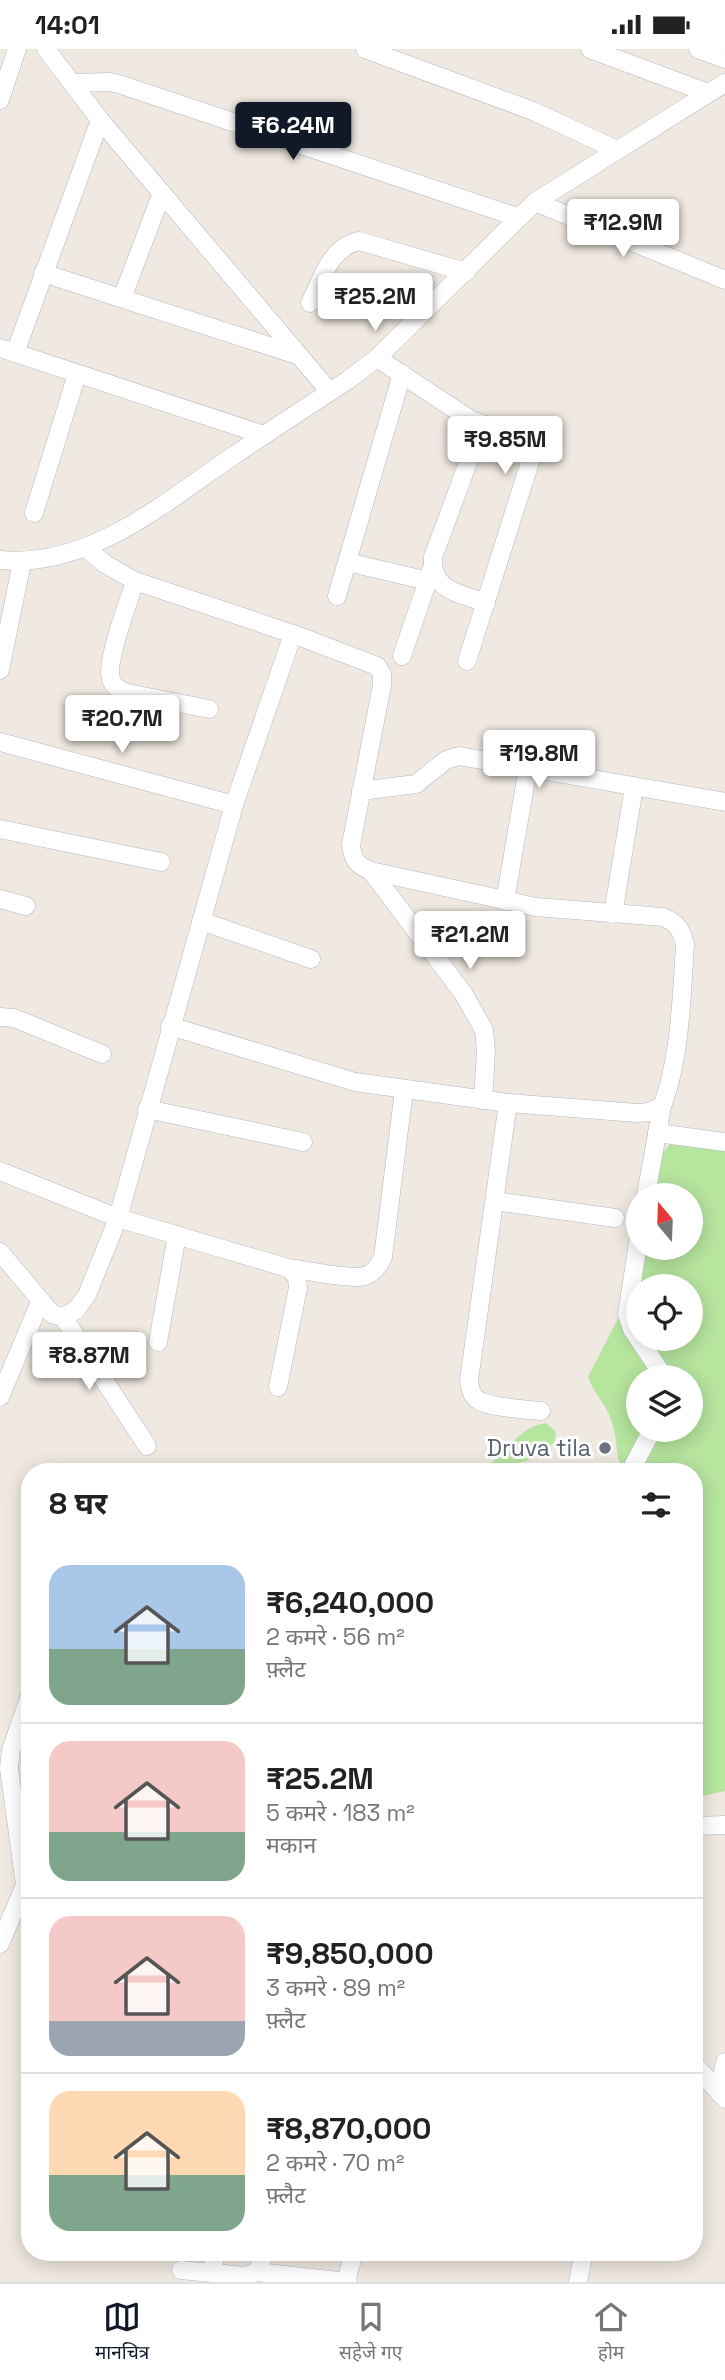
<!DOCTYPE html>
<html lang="hi">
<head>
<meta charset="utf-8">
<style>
  :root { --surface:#fff; --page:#f2f2f2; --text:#222; --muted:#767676; --line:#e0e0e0; --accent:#111827 }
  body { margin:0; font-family:"Space Grotesk","Noto Sans Devanagari",sans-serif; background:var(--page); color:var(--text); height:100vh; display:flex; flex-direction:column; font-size:26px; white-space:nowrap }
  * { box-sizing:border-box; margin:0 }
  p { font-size:23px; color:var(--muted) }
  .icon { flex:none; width:38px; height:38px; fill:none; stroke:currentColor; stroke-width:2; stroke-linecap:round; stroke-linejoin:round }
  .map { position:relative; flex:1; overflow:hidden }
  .details { position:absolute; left:21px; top:1414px; width:682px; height:798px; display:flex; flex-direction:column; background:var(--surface); border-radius:28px; box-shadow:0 4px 18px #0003 }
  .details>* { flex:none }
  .needle { width:46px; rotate:341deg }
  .tools { position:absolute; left:626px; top:1134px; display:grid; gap:14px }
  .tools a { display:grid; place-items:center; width:77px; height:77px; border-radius:50%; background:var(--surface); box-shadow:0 4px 18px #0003; font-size:35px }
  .price { position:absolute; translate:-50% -60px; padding:0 16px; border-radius:7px; background:#fff; color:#222; font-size:23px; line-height:46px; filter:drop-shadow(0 2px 4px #0008) }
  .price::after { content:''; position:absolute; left:50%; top:42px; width:21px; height:16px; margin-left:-10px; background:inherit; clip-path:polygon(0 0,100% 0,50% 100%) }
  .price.selected { background:var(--accent); color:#fff }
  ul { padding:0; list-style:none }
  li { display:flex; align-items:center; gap:21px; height:175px; padding:0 28px }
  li+li { border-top:2px solid var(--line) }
  li span { display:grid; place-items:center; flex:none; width:196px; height:140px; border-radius:21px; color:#555 }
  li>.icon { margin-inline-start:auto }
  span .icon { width:84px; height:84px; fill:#fffc; stroke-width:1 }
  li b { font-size:30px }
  h2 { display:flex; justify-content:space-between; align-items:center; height:84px; padding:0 28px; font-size:30px }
  .status { display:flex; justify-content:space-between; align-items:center; height:49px; padding:0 35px; background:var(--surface); direction:ltr }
  .status svg { height:19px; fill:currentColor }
  .tabs { display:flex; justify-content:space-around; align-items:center; height:98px; border-top:2px solid var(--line); background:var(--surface); font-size:19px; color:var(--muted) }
  .tabs a { display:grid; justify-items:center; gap:4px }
  .tabs .selected { color:var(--accent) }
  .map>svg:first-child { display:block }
  .green { fill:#b6e59e; fill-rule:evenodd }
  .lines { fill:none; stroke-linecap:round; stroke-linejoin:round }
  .minor-casing { stroke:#b4b7c1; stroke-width:19 }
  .minor { stroke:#fff; stroke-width:18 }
  .worship-dot { fill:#6b7280; stroke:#fff; stroke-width:2.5 }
  .labels { text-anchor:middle; stroke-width:6; stroke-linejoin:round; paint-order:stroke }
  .worship-label { font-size:23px; fill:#5b616d; stroke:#fff; text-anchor:end }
</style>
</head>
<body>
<div class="status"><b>14:01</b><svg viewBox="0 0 49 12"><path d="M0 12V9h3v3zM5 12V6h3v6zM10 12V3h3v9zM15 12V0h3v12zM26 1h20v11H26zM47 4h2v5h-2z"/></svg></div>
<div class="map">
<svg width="725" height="2233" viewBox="0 0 725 2233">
  <rect width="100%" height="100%" fill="#efe9e1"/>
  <g class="green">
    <path d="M674,1091L725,1097V1742L698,1748H695V1423H622C615,1406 618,1390 612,1373C607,1356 594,1345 588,1328L623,1260L639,1199H691V1146H652L662,1104ZM639,1237H691V1290H639ZM639,1328H691V1381H639Z"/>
    <path d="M546,1374L556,1383L554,1394L527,1412L511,1415L509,1423H431C449,1421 476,1425 490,1415C510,1400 520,1377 546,1374Z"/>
  </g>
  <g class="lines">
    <g class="minor-casing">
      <g id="minor">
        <polyline points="46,0 100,71 330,343"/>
        <polyline points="365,0 533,62 615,100"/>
        <polyline points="590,0 708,44"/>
        <polyline points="698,0 725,10"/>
        <polyline points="72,34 110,33 122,36 517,168"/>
        <polyline points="0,51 17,0"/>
        <polyline points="535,153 725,231"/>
        <polyline points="43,224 300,307"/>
        <polyline points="122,249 162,144"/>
        <path d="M310,254C322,230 330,198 359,192L466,223"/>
        <polyline points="0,299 264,386"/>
        <polyline points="15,304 100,71"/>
        <polyline points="377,309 471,371 517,387 525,392 531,402 530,413 467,612"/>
        <path d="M482,376L433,508C431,542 459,544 486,554"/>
        <polyline points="34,464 77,325"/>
        <path d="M86,499L105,515L135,532L293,585L377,617L382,625V636L351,796C353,812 357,816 371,822L536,858L663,868C677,874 681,880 685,895C682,944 680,1012 662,1057L649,1063L637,1064L508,1054L355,1033L170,977"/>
        <path d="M0,511C88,520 164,454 233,407C271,381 310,356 348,331L377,309L535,153L725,34"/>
        <polyline points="347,513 428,532"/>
        <path d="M135,532C129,552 105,613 111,630C113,638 120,641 127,644L209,660"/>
        <polyline points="337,547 402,325"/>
        <polyline points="402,607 432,519"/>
        <polyline points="0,621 22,513"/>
        <polyline points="0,693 234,756"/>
        <polyline points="361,742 416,735 446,711 459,707 725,753"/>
        <polyline points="0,780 161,813"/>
        <polyline points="371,822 463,944 484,981 486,1002 483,1051"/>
        <polyline points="0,850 26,857"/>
        <polyline points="505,852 528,719"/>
        <polyline points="613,865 634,738"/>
        <polyline points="201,872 311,910"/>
        <polyline points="0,968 14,969 102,1005"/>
        <path d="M508,1054L469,1331C470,1339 471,1346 478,1351C491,1359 525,1360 541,1362"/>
        <polyline points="147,1060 303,1093"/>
        <polyline points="657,1084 725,1093"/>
        <polyline points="0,1122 118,1169 288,1219 297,1228 298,1239 278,1338"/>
        <polyline points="646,1146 662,1057"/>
        <polyline points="495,1152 615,1169"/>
        <polyline points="639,1188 627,1265 632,1280 664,1328"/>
        <polyline points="0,1203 52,1265 63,1268 76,1261 87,1246 118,1169 234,756 293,585"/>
        <path d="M288,1219C306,1221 349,1231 365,1227C374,1224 379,1217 383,1208L404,1041"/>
        <polyline points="63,1268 147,1397"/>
        <polyline points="158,1293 177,1186"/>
        <polyline points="0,1348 40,1253"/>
        <polyline points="630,1423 652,1381"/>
        <polyline points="695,1777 725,1776"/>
        <polyline points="25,1836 9,1719 11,1701 30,1647"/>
        <polyline points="0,1895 25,1836 30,1831"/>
        <polyline points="695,2016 725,2050"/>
        <polyline points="719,2044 725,2013"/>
        <polyline points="181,2221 245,2227 257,2223 265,2203"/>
        <polyline points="257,2223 348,2233"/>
        <polyline points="212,2224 216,2203"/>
        <polyline points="346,2233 354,2203"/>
        <polyline points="578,2233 584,2203"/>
      </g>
    </g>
    <use href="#minor" class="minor"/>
  </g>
  <circle class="worship-dot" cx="605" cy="1399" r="7"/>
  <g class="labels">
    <g class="worship-label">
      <text x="591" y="1407">Druva tila</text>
    </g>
  </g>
</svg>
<div class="tools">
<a><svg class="needle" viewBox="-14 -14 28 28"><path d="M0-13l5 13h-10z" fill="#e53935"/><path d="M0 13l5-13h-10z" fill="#767676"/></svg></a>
<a><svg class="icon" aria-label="locate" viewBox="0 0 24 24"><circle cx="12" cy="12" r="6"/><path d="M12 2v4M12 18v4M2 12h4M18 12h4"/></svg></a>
<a><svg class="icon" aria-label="layers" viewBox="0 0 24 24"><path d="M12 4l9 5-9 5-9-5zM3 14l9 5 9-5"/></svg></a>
</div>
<b class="price selected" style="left:293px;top:113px">₹6.24M</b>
<b class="price" style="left:623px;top:210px">₹12.9M</b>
<b class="price" style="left:375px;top:284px">₹25.2M</b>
<b class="price" style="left:505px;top:427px">₹9.85M</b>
<b class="price" style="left:122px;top:706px">₹20.7M</b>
<b class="price" style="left:539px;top:741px">₹19.8M</b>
<b class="price" style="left:470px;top:922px">₹21.2M</b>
<b class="price" style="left:89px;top:1343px">₹8.87M</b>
<section class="details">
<h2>8 घर<svg class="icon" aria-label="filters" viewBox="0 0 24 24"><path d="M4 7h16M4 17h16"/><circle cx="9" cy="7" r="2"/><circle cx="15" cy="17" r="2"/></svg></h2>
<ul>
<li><span style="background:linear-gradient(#a9c7e8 60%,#7fa58c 0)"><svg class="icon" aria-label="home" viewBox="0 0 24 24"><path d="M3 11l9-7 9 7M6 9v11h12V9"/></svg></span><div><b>₹6,240,000</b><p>2 कमरे · 56 m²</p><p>फ़्लैट</p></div></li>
<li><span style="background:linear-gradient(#f6c9c9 65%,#7fa58c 0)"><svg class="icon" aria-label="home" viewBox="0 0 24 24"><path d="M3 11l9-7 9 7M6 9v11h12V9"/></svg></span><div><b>₹25.2M</b><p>5 कमरे · 183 m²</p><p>मकान</p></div></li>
<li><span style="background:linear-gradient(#f6c9c9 75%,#9aa5b1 0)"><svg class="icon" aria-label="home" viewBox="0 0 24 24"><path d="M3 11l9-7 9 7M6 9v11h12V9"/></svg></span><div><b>₹9,850,000</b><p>3 कमरे · 89 m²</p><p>फ़्लैट</p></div></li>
<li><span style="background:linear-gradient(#ffd9b3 60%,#7fa58c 0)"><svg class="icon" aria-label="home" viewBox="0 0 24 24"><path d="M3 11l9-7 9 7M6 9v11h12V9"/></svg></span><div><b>₹8,870,000</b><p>2 कमरे · 70 m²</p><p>फ़्लैट</p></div></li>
</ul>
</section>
</div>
<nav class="tabs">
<a class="selected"><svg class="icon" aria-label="map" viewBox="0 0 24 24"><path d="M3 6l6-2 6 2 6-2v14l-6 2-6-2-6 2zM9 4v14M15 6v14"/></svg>मानचित्र</a>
<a><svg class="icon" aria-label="saved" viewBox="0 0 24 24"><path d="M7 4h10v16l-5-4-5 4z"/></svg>सहेजे गए</a>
<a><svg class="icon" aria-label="home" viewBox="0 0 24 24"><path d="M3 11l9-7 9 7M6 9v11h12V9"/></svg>होम</a>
</nav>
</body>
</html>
